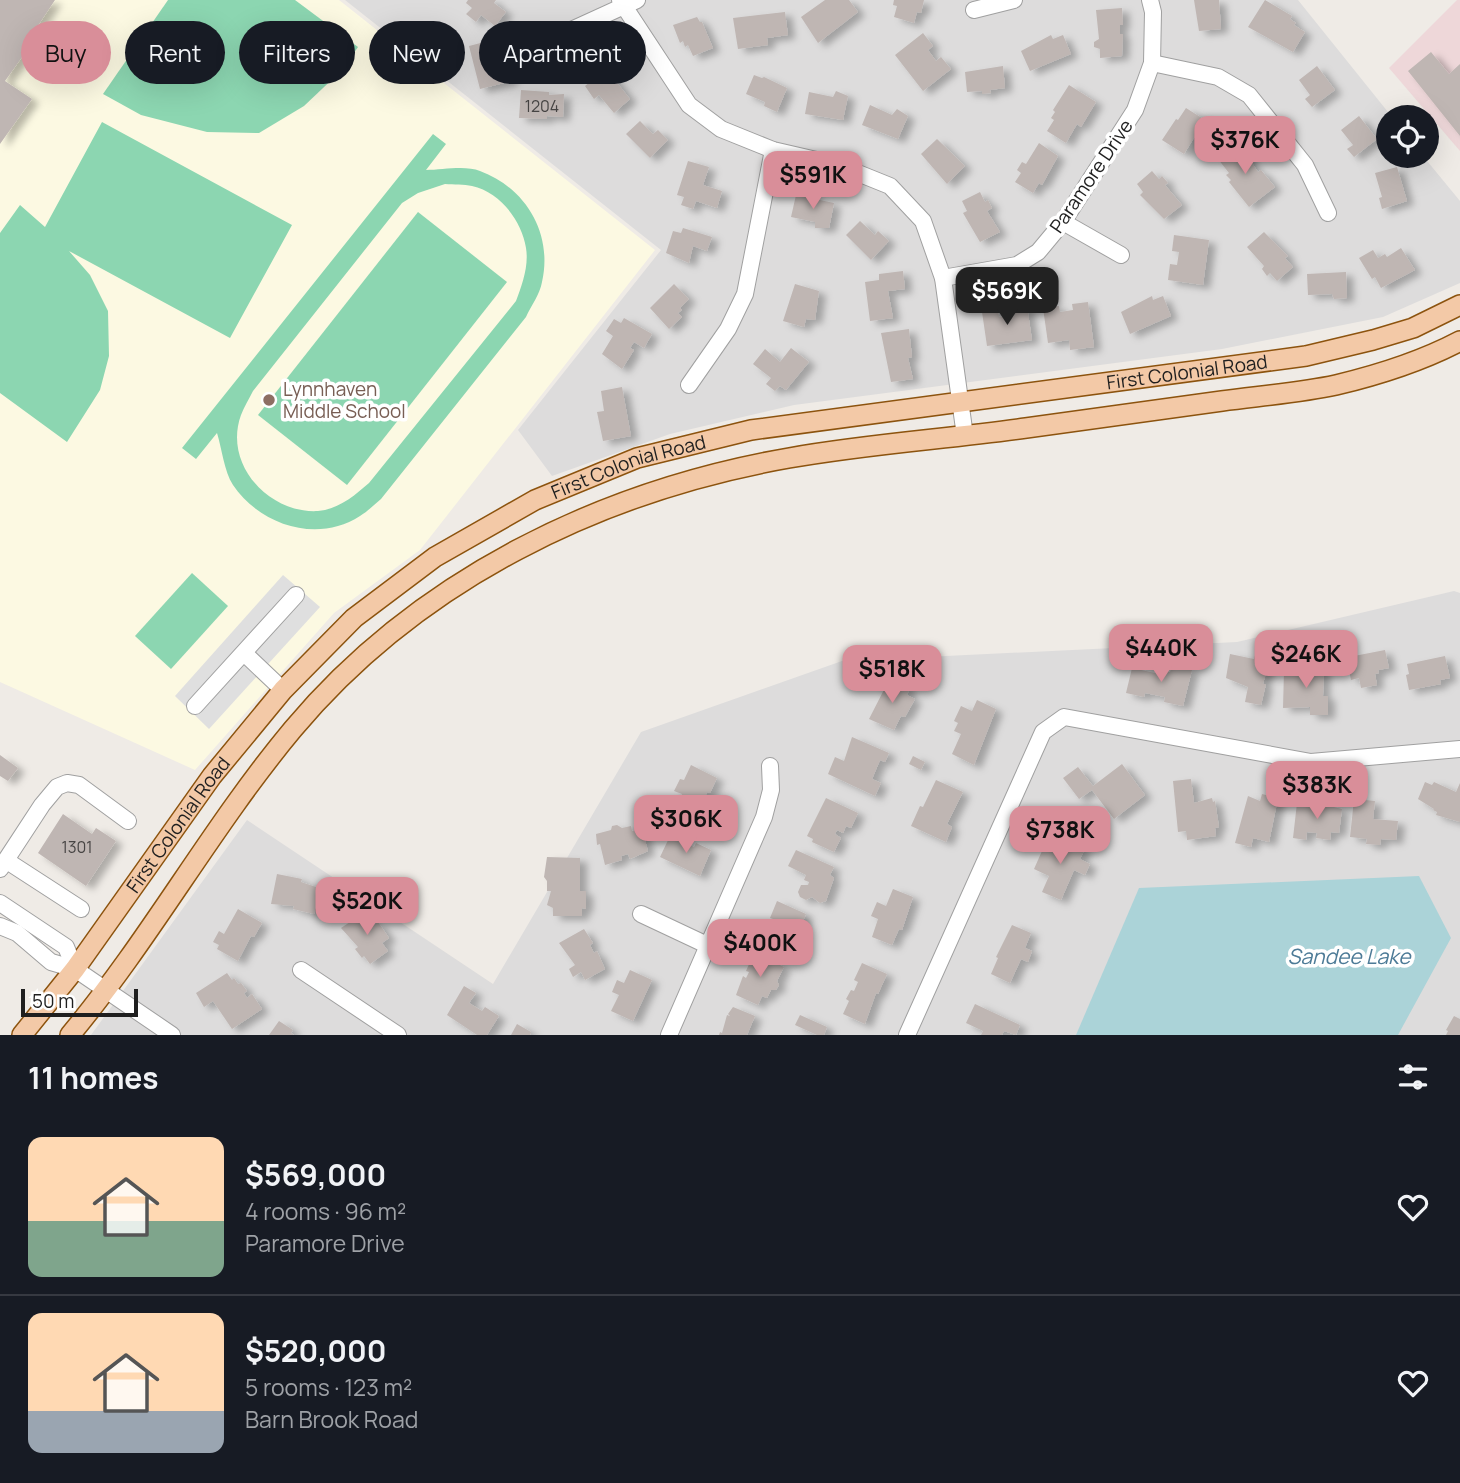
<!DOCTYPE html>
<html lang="en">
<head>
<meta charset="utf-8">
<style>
  :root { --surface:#171b24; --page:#242831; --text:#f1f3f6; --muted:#9ea1a6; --line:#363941; --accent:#d98e99 }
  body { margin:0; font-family:Manrope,sans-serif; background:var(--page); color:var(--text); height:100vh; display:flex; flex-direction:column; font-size:26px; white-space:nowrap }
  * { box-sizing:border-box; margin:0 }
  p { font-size:23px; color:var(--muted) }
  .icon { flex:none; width:38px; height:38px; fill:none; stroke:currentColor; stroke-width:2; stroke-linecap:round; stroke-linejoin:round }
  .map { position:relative; height:1035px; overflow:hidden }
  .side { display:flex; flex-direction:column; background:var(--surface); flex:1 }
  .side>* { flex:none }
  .top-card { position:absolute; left:21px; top:21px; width:700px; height:63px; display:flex; gap:14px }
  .fabs { position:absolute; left:1376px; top:105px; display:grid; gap:14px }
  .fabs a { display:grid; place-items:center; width:63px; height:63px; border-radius:50%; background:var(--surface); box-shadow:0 7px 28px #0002; font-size:35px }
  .scale { position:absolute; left:21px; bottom:18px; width:117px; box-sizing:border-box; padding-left:7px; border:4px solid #1f1f1f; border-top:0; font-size:19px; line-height:24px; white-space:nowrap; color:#1f1f1f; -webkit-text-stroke:5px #fff; paint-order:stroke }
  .price { position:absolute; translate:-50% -60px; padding:0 16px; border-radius:14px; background:var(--accent); color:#111; font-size:23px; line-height:46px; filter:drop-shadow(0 2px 4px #0008) }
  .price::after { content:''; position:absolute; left:50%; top:42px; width:21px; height:16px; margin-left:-10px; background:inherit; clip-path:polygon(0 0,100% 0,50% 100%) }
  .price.current { background:#222; color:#fff }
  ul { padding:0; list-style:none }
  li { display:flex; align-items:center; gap:21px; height:175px; padding:0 28px }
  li+li { border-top:2px solid var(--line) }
  li span { display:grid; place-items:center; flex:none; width:196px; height:140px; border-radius:14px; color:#555 }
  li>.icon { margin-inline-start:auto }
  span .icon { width:84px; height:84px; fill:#fffc; stroke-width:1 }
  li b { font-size:30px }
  h2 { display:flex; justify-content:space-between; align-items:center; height:84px; padding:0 28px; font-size:30px }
  .tag { padding:0 24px; border-radius:32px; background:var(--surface); box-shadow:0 7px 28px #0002; font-size:24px; line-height:63px }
  .tag.current { background:var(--accent); color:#111 }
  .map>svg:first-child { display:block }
  .residential { fill:#dddcdc }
  .commercial { fill:#eed7d9 }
  .education { fill:#fcf9e2 }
  .pitch { fill:#8cd6b1; fill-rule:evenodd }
  .parking { fill:#dfdfdf }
  .water { fill:#abd3d8 }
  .building { fill:#bfb6b3; filter:url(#shadow) }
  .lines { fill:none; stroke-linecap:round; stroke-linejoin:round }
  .minor-casing { stroke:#a0a0a0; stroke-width:18 }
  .major-casing { stroke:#8c530e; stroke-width:22 }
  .minor { stroke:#fff; stroke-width:16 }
  .major { stroke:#f3c9a7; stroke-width:19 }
  .education-dot { fill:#8d6e63; stroke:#fff; stroke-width:2.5 }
  .labels { text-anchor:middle; stroke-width:7; stroke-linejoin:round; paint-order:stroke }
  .number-label { font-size:16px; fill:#474544 }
  .street-label { font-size:19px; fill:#1f1f1f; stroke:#fff }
  .education-label { font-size:19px; fill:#785e54; stroke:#fff; text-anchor:start }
  .water-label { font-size:21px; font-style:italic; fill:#4d7b97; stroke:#fff }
</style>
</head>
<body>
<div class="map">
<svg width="1460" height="1035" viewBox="0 0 1460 1035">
  <defs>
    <filter id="shadow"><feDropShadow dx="7" dy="4" stdDeviation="3.5" flood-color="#0004"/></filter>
  </defs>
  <rect width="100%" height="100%" fill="#efebe6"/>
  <g class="residential">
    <polygon points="345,0 1298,0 1392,117 1388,117 1388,156 1423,156 1460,201 1460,283 1383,317 1222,349 794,405 670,434 552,476 518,430 661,250"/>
    <polygon points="1454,591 1460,593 1460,1035 91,1035 247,820 493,984 641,732 842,661 1237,642"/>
  </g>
  <polygon class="commercial" points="1457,0 1460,0 1460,151 1389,68"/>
  <polygon class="education" points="0,0 339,0 655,250 420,550 334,613 195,770 0,682"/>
  <g class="pitch">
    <polygon points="168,0 295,0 358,47 342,70 304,106 259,133 207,132 141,115 103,94"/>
    <polygon points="102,122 292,225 230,338 69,251 90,275 108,311 109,356 100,390 67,442 0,393 0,233 20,205 45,227"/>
    <path d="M433,134L446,144L426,170C442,170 465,165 480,171C526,188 553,234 542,282C540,294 531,306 526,317L381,499C374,505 368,511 360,516C317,544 260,525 233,485C224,471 222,449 217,433L196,459L182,448ZM445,184C454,185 464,184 472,186C500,192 522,221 526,248C529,266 522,285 516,301L369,483C354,496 339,509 318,511C269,514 223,464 241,415C244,407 249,399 253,391L402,203L418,193Z"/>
    <polygon points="418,212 507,282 347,485 258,415"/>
    <polygon points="192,573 228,606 171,669 135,636"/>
  </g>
  <polygon class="parking" points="283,575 320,607 209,729 175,696"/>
  <polygon class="water" points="1419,876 1451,938 1398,1035 1076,1035 1139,888"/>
  <g class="building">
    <polygon points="0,0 55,0 33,33 37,36 5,81 32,99 0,144"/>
    <polygon points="468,0 496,0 494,3 506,12 495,26 481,15 476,22 466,14 472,8 466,3"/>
    <polygon points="825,0 849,0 858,12 818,43 801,17"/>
    <polygon points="894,0 924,0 921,13 917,12 914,23 894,17 897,6 893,5"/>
    <polygon points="1194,0 1219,0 1221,29 1199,31"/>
    <polygon points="1265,0 1292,16 1290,19 1296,23 1294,25 1305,32 1293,52 1248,27"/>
    <polygon points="1122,8 1123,25 1120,25 1120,34 1123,34 1122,56 1100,58 1100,49 1094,47 1094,42 1099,39 1096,10"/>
    <polygon points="785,12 788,35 767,38 768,45 738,49 733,18"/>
    <polygon points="697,17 700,22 702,22 713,48 693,56 688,45 685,47 683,41 680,43 673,25"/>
    <polygon points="923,33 933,46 928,50 936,61 941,57 951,69 923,91 895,55"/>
    <polygon points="1051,35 1053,39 1063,35 1071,54 1030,71 1021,51"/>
    <polygon points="496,39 501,64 507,62 512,81 480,89 469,46"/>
    <polygon points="1431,52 1449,74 1460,64 1460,136 1408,71"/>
    <polygon points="1003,66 1005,88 990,90 991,93 982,94 982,91 967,92 965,72"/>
    <polygon points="1317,66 1335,90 1312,107 1305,99 1310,95 1299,80"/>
    <polygon points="606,69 630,99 614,113 599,95 594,99 585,86"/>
    <polygon points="754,75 762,78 764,77 787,88 777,112 764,106 765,102 746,94"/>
    <polygon points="1069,85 1096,102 1081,127 1077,124 1066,143 1047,131 1054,120 1051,118 1055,112 1053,110"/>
    <polygon points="521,90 549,92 549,95 564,94 563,117 547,116 547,119 519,118"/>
    <polygon points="836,91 848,96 843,120 805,114 809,92 833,97"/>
    <polygon points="870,105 892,115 897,109 908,116 898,139 862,125"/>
    <polygon points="1186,108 1205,120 1184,154 1162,140 1176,119 1178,120"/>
    <polygon points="1359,116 1377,139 1354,157 1347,149 1353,145 1341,130"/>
    <polygon points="640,121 653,134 658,130 668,140 650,158 626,134"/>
    <polygon points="937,139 965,166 947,184 921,154"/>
    <polygon points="1238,142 1258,172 1261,170 1275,187 1249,207 1229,182 1231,180 1226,175 1229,173 1218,159"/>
    <polygon points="1039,143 1058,156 1042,185 1039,183 1033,193 1015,182 1021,173 1017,170 1022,162 1026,164"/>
    <polygon points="688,161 709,167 703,185 722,191 717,208 696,201 693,209 681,205 684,197 677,195"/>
    <polygon points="1397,167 1407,201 1382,209 1379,198 1382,197 1375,173"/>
    <polygon points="1152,171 1159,179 1162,176 1168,183 1165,185 1182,205 1164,219 1140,195 1143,192 1137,184"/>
    <polygon points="980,192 985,202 988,200 992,208 987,211 1000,232 980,242 963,213 967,211 962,201"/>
    <polygon points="796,195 834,203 829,228 815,228 815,222 791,217"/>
    <polygon points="860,221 875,235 878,231 889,241 871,260 846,235"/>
    <polygon points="683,228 712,237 707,251 693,246 689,263 666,253 673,231 681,233"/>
    <polygon points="1264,232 1288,256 1285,258 1293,267 1277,281 1270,273 1267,276 1262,269 1264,266 1247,247"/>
    <polygon points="1174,235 1209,240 1203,285 1168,280 1170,264 1177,265 1179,252 1172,251"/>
    <polygon points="1401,248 1415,270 1381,288 1375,277 1372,279 1359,258 1373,250 1378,258 1385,254 1387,257"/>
    <polygon points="903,271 905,289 888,291 893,318 870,321 865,282 879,280 879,274"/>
    <polygon points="1346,272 1347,298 1334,299 1332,294 1308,295 1307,274"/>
    <polygon points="674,284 689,299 680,308 682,310 678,313 682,317 669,329 650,308"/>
    <polygon points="795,284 819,291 815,320 806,319 804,327 783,321"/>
    <polygon points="1152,296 1153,300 1163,296 1171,316 1130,334 1121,312"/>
    <polygon points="1088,302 1094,347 1070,350 1069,340 1048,343 1043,308 1059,306 1060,312 1073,310 1072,304"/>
    <polygon points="1027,306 1032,340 987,346 982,312 998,310 999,317 1012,315 1011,308"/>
    <polygon points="624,318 652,334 644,348 634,342 630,348 634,350 622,369 602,354 613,336 606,331 614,319 621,323"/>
    <polygon points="909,329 912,357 908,358 913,379 891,382 881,333"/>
    <polygon points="791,348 809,362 786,390 780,386 775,391 766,384 771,378 753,364 765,349 780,362"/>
    <polygon points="622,387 631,436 603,441 597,412 604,411 601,391"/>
    <polygon points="1385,650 1389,668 1378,670 1379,673 1375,674 1377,685 1361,688 1359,678 1351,680 1348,665 1356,663 1354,656"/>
    <polygon points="1256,651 1271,654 1263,684 1266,684 1261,705 1245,702 1248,687 1226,678 1230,654 1254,659"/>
    <polygon points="1445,656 1450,678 1440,680 1441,684 1409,690 1406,675 1409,674 1407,664"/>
    <polygon points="1297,665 1324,666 1323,696 1328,696 1328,715 1310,715 1310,707 1283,708 1284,671 1296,672"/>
    <polygon points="1172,666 1192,670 1183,706 1164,702 1165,697 1145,693 1144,697 1126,693 1132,668 1155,673 1156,669 1170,672"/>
    <polygon points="890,678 910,688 907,695 915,699 905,717 901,716 894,730 869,719"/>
    <polygon points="977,700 996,709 974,765 952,754 961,734 954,731 958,723 954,721 961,706 972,711"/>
    <polygon points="852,737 889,753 885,762 880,760 872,779 881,783 875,796 828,774 835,757 844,761"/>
    <polygon points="0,755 18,768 8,781 0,776"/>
    <polygon points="913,756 925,762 921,770 909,764"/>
    <polygon points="1122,764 1145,795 1114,819 1092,790 1079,799 1063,778 1078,767 1093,786"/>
    <polygon points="691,765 717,778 710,793 707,792 697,818 675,808 682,794 674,791 680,779 684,780"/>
    <polygon points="1191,779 1194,803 1212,798 1213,802 1215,801 1219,827 1215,828 1216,836 1187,840 1186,831 1178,832 1173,781"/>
    <polygon points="936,780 963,792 947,824 952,827 946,842 911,826 920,806 923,807"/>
    <polygon points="1425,782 1432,785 1434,782 1456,792 1460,783 1460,822 1436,815 1437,812 1433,810 1434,809 1418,799"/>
    <polygon points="1262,794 1278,798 1269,842 1253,838 1251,847 1235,843 1248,796 1260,801"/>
    <polygon points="826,798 858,813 851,828 846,826 843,833 837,830 835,834 841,838 834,852 812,842 813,839 807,836"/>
    <polygon points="1354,799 1375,801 1373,819 1398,821 1396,840 1381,839 1380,845 1366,844 1367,839 1350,837"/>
    <polygon points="1303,802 1318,805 1318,809 1320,810 1321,804 1342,809 1339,833 1331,832 1330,840 1316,838 1317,833 1307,832 1306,840 1293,838 1297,803 1303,804"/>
    <polygon points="63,814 92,834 96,828 116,841 86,886 38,853"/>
    <polygon points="617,825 622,828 631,826 632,831 642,829 648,851 630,859 628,854 621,856 622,860 605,865 600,844 597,845 596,834 611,830 612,826"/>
    <polygon points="1053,835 1085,849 1080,859 1090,864 1085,875 1074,870 1061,900 1042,892 1049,876 1034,869 1042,851 1046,852"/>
    <polygon points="670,836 694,847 696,843 711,850 700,876 660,857"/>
    <polygon points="796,850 834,867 830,875 834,878 826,901 820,903 812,897 806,900 800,897 798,892 801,885 808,885 809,882 804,880 806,875 788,866"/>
    <polygon points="547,857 580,858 580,891 586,891 586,909 582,908 582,916 553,916 553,908 547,905 551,891 547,891 547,881 544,877"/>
    <polygon points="277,874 302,879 301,882 319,888 314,914 293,909 294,906 271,904"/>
    <polygon points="893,889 913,897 902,930 899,929 892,945 872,937 878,919 871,916 877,902 886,906"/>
    <polygon points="777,901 806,914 796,939 794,938 790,947 785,944 781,953 760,943 767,924 770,925 773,919 770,918"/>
    <polygon points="238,909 262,923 254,937 251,936 238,961 217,949 219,945 213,942 219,931 224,934"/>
    <polygon points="365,912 374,925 378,922 389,938 382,943 388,951 370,964 364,956 362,958 355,949 358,947 341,928"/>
    <polygon points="1012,925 1031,933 1025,948 1032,951 1028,962 1021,959 1010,983 991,974 998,958 996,957"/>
    <polygon points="584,929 593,943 590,945 594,953 597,951 605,969 585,980 581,972 573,977 569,969 575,965 559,943"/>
    <polygon points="754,953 784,967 777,981 779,985 776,990 771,990 767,998 762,996 758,1005 736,995 743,976 746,978 749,972 746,971"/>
    <polygon points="862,963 887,974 878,994 876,993 865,1024 843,1014 849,1001 846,999 851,990 854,991 858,982 854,980"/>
    <polygon points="630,970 652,980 633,1021 611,1011 619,995 612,992 617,980 624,983"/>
    <polygon points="227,973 232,980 234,978 238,984 241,983 247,991 244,993 247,998 252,994 262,1009 232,1029 213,1001 204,1007 196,993"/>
    <polygon points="464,986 476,993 469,1003 482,1011 485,1007 499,1016 487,1035 477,1035 447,1015"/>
    <polygon points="975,1004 1020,1025 1016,1035 1004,1031 1002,1035 981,1035 983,1031 966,1023"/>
    <polygon points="733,1007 755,1016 747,1035 719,1035 720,1032 722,1033 727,1015 730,1016 728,1014"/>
    <polygon points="800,1015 827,1027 824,1035 817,1035 795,1025"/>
    <polygon points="1454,1016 1460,1019 1460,1035 1446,1035 1448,1031 1446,1030"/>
    <polygon points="279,1021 293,1030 291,1033 294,1035 269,1035"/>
    <polygon points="517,1024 531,1032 530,1035 511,1035"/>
  </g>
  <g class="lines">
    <g class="minor-casing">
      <g id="minor">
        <polyline points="620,0 689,105 721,129 773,150 838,165 890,186 923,221 943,278 965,436"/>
        <polyline points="974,10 1014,0"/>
        <polyline points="556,37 637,0"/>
        <polyline points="1152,63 1218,77 1249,95 1305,165 1328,213"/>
        <polyline points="1063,222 1121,255"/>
        <polyline points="943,278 1017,265 1038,252 1063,222 1135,110 1152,63 1153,12 1150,0"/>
        <polyline points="689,385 728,329 745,294 773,150"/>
        <polyline points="244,653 283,690"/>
        <polyline points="195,706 296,595"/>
        <polyline points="7,861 81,909"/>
        <polyline points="0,869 42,805 57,787 67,783 79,785 128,821"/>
        <polyline points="0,903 66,947 75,969"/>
        <polyline points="641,914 709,946"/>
        <polyline points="0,926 17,933 51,962 75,969 172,1035"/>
        <polyline points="301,970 398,1035"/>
        <polyline points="669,1035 764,817 771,790 770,766"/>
        <polyline points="907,1035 1043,732 1064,717 1311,762 1460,749"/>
      </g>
    </g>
    <g class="major-casing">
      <g id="major">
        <path id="s1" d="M22,1035L75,969L212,776L283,690L354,618L435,557L535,500L637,458L751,430L1306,356L1373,340L1413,328L1460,305"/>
        <path d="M70,1035C151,938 212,826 293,729C418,580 600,491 789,458C867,444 947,439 1026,428C1091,419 1157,410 1222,401C1259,396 1299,393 1336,385C1378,375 1422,361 1460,341"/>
      </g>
    </g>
    <use href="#minor" class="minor"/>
    <use href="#major" class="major"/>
  </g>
  <circle class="education-dot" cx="269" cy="400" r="7"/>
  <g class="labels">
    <g class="number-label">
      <text x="542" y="112">1204</text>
      <text x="77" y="853">1301</text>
    </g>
    <g class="street-label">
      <text transform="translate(1091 176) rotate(-56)" y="7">Paramore Drive</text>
      <text dy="7" stroke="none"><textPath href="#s1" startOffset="1418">First Colonial Road</textPath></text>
      <text dy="7" stroke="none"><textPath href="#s1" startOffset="850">First Colonial Road</textPath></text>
      <text dy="7" stroke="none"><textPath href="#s1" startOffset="262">First Colonial Road</textPath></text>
    </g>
    <g class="education-label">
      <text x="283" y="396">Lynnhaven<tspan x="283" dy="22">Middle School</tspan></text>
    </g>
    <g class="water-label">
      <text x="1349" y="964">Sandee Lake</text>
    </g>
  </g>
</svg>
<div class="fabs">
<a><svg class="icon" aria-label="locate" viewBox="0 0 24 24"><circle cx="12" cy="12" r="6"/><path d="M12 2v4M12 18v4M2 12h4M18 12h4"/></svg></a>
</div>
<div class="scale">50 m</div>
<b class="price" style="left:1245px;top:176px">$376K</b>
<b class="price" style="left:813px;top:211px">$591K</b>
<b class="price current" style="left:1007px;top:327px">$569K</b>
<b class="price" style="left:1161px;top:684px">$440K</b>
<b class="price" style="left:1306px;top:690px">$246K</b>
<b class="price" style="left:892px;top:705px">$518K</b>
<b class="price" style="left:1317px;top:821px">$383K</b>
<b class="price" style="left:686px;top:855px">$306K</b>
<b class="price" style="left:1060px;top:866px">$738K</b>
<b class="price" style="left:367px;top:937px">$520K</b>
<b class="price" style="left:760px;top:979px">$400K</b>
<div class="top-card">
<a class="tag current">Buy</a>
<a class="tag">Rent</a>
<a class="tag">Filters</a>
<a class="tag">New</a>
<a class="tag">Apartment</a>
</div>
</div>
<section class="side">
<h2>11 homes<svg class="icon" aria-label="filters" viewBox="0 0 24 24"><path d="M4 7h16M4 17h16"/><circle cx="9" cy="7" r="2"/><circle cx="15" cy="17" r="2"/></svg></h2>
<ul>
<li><span style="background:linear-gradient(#ffd9b3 60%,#7fa58c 0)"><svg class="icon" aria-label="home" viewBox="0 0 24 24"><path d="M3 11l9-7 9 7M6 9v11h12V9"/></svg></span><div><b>$569,000</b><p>4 rooms · 96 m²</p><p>Paramore Drive</p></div><svg class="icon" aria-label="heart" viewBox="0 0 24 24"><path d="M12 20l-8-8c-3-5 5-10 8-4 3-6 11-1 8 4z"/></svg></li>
<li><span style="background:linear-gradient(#ffd9b3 70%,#9aa5b1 0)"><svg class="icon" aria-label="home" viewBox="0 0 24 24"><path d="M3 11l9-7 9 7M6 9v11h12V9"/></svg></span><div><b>$520,000</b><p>5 rooms · 123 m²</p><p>Barn Brook Road</p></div><svg class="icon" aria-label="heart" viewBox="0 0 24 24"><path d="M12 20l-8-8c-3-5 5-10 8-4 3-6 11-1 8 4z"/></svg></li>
</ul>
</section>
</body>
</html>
